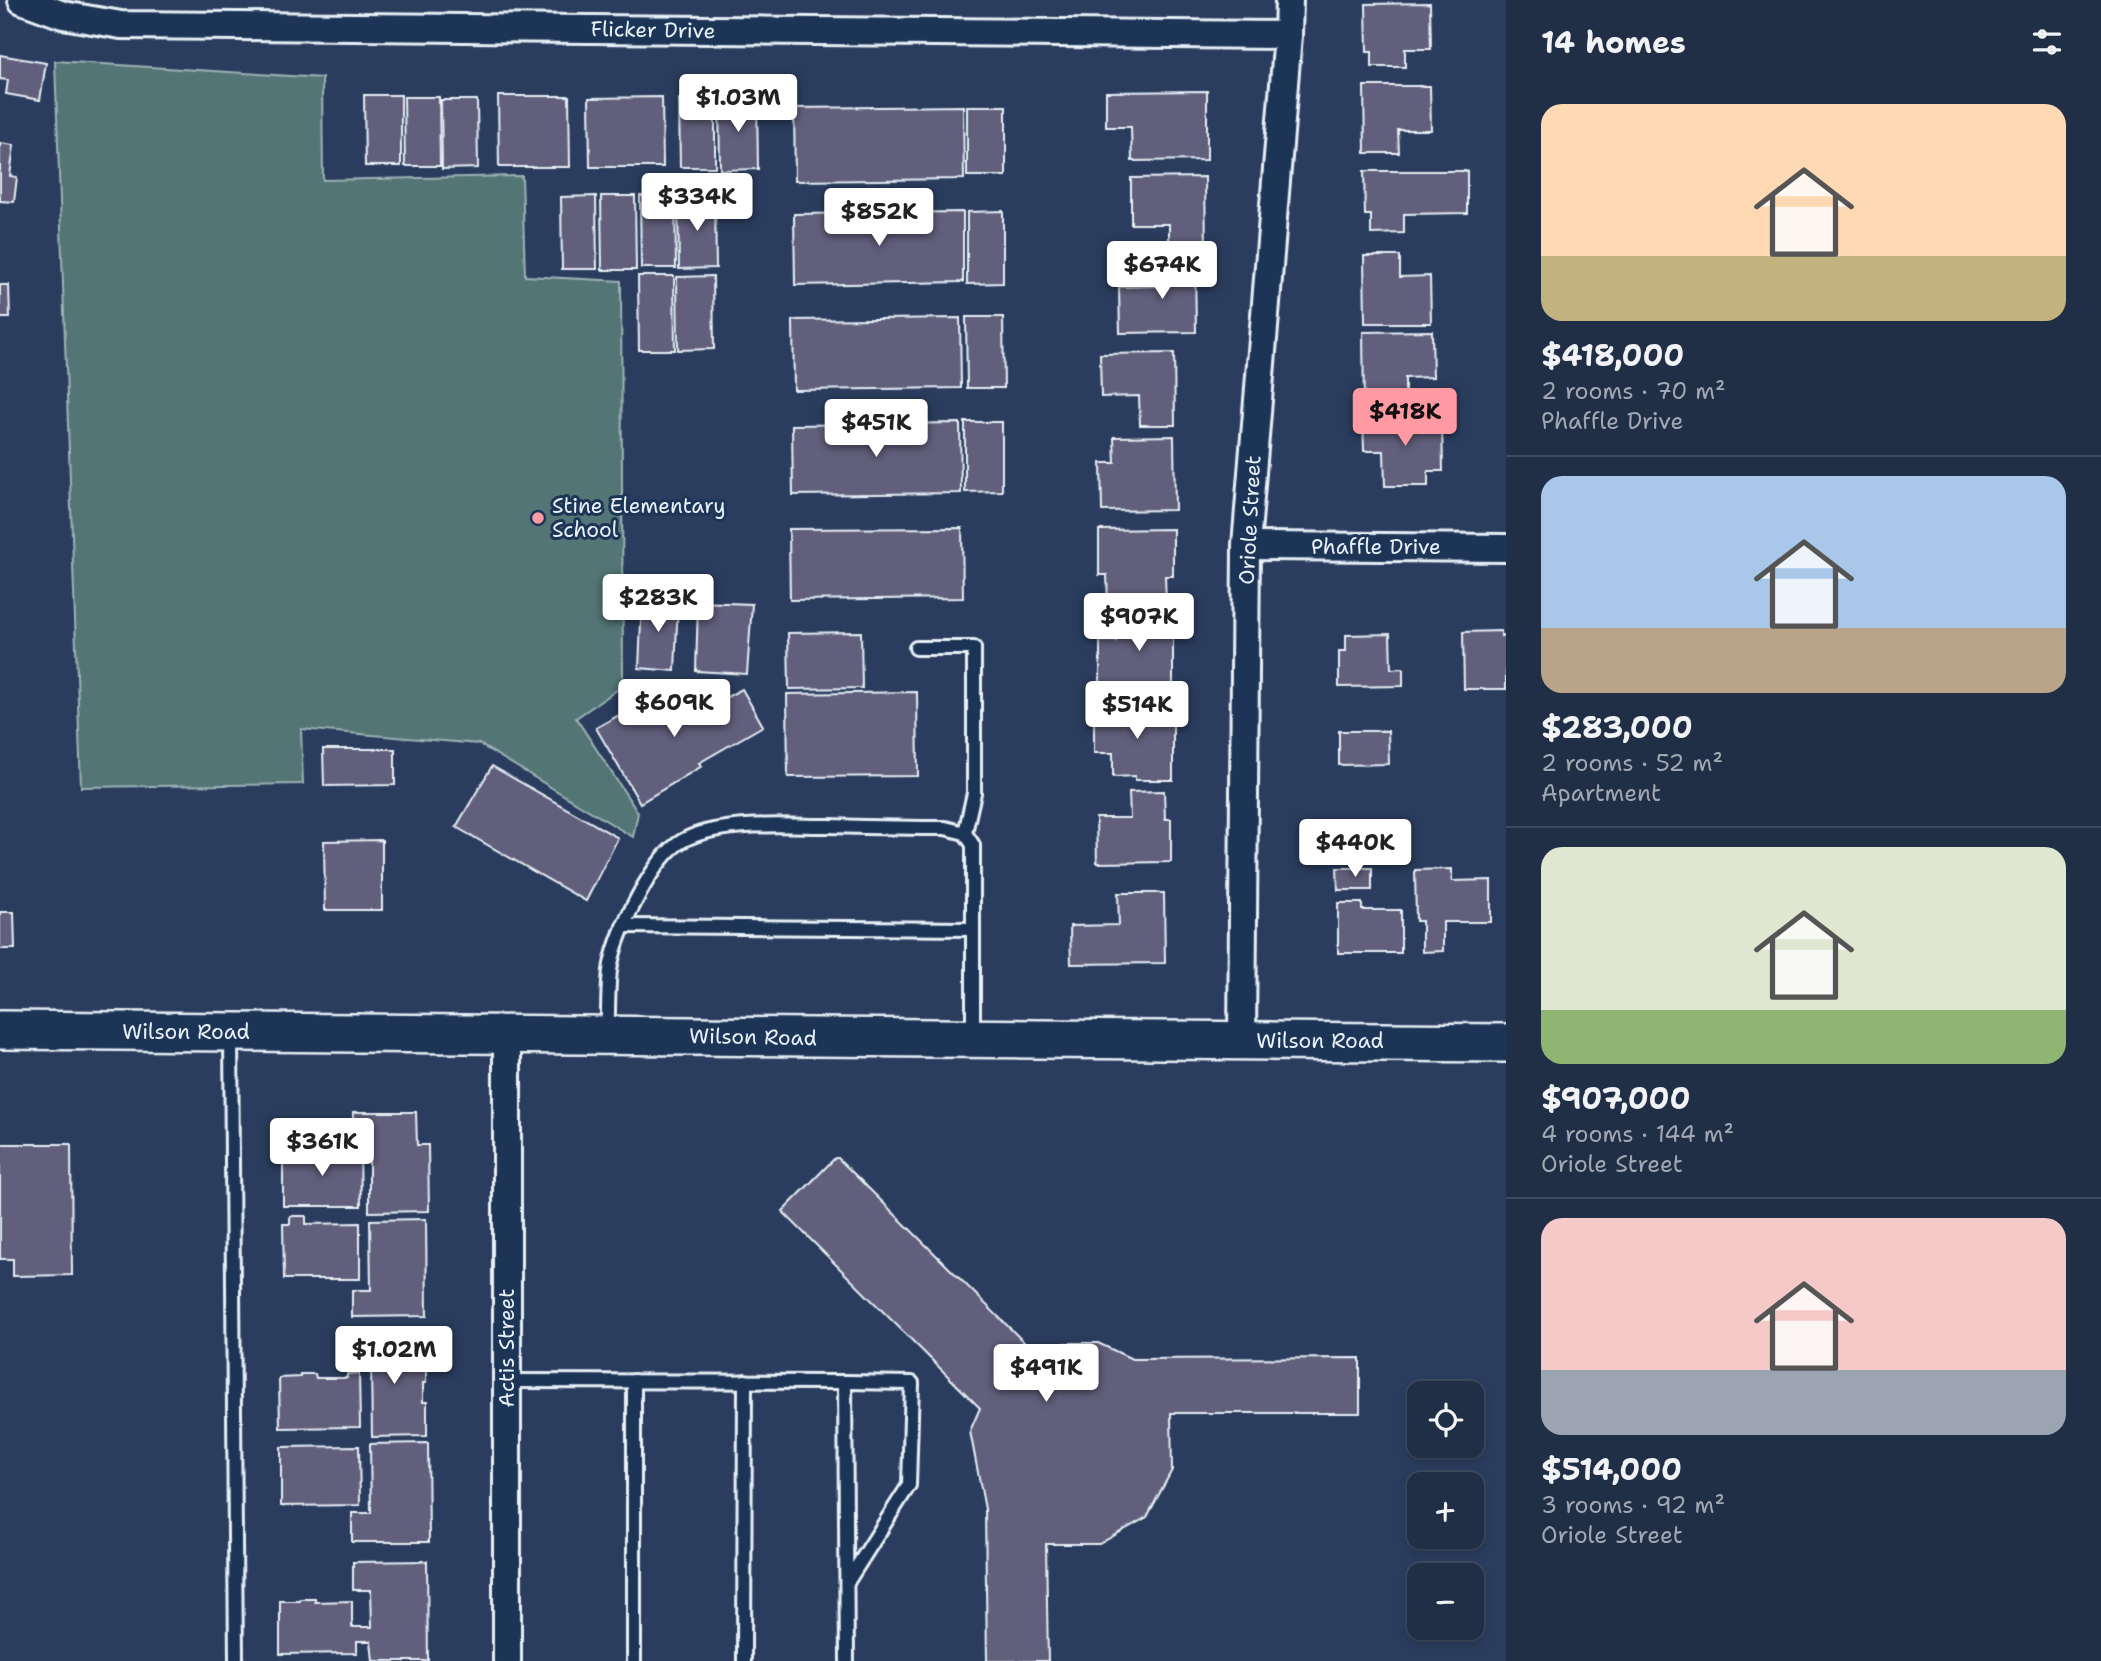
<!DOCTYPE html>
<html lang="en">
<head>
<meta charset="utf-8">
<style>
  :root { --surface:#202e46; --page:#2d3a51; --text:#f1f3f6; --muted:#a2a8b3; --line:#3d4a5f; --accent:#ff9aa2 }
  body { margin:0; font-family:"Shantell Sans",sans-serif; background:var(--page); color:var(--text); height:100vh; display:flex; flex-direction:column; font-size:26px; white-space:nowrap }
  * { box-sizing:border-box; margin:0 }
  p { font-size:23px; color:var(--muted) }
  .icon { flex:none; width:38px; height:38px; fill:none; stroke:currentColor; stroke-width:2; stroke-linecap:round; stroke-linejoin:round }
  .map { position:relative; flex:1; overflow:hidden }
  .panel { display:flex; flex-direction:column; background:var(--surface); width:595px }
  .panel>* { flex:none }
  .controls { position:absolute; left:1407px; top:1381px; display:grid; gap:14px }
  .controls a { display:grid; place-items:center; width:77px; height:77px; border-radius:14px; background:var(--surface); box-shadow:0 4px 10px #0003,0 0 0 2px var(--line); font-size:35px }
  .price { position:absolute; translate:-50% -60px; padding:0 16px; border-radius:7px; background:#fff; color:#222; font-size:23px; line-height:46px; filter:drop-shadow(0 2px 4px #0008) }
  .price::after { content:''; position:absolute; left:50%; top:42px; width:21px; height:16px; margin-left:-10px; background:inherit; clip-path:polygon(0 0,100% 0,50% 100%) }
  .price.on { background:var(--accent); color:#111 }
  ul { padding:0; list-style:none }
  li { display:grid; align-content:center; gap:14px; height:371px; padding:0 35px }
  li+li { border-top:2px solid var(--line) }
  li span { display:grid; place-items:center; height:217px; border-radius:21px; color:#555 }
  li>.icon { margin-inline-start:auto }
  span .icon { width:126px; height:126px; fill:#fffc; stroke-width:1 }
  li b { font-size:30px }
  h2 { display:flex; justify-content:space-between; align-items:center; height:84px; padding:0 35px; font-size:30px }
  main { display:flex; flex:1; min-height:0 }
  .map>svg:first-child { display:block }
  .green { fill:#537575; stroke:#9eb3b6; stroke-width:2 }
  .building { fill:#625e7c; stroke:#e8f1f8; stroke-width:2 }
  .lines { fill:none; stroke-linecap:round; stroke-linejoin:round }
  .lane-casing { stroke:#e8f1f8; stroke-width:18 }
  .street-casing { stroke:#e8f1f8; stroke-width:32 }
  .secondary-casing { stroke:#e8f1f8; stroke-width:42 }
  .lane { stroke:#1d3557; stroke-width:12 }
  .street { stroke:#1d3557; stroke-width:26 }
  .secondary { stroke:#1d3557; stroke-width:37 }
  .poi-dot { fill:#ff9aa2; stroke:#1d3557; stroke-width:2.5 }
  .labels { text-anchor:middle; stroke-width:6; stroke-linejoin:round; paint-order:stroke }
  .street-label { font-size:21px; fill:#e8f1f8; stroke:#1d3557 }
  .poi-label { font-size:21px; fill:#e8f1f8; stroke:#1d3557; text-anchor:start }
</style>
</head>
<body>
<main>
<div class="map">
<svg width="1506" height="1661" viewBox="0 0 1506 1661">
  <rect width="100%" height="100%" fill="#2b3d5e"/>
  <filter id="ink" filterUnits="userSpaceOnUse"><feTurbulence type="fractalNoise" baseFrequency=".0143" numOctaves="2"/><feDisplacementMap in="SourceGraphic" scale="14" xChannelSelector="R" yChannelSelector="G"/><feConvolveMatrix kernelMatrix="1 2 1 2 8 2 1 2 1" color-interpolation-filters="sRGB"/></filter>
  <g filter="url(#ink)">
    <polygon class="green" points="55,61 322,78 323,180 522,176 525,276 621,281 623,686 576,718 638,813 633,837 479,744 301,729 303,784 81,787"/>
    <g class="building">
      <polygon points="1430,3 1431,49 1405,49 1405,67 1372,67 1372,52 1367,52 1366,4"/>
      <polygon points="0,55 46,63 40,100 6,94 8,80 0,79"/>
      <polygon points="1364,86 1430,86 1431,130 1398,130 1399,153 1365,153"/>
      <polygon points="1207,91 1207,160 1132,161 1131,127 1106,127 1106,92"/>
      <polygon points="364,95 401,95 401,166 365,166"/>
      <polygon points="498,96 569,96 570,167 499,167"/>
      <polygon points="404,97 439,97 440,166 405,166"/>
      <polygon points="662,97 663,167 590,167 589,98"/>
      <polygon points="715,98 715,167 680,167 679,99"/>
      <polygon points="719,98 757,98 758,169 720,170"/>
      <polygon points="441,100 477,100 478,168 442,169"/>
      <polygon points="963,106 964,179 795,181 794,108"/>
      <rect x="967" y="106" width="39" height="70"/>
      <polygon points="0,143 14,145 10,176 17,177 14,202 0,201"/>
      <polygon points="1364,171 1467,171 1467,213 1404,214 1404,233 1371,234 1371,215 1365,215"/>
      <polygon points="1205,177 1206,250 1169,250 1169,224 1131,224 1131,178"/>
      <polygon points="596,196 597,269 562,269 561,197"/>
      <polygon points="601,196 635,196 636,270 602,270"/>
      <polygon points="640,196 675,196 676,268 641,268"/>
      <polygon points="715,197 716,268 679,269 678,198"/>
      <polygon points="1003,211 1003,283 967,284 967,212"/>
      <polygon points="963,212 963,282 795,285 794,214"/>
      <polygon points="1364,256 1400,256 1400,277 1430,276 1431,323 1365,323"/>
      <polygon points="1157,259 1195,259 1196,332 1120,333 1119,287 1158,286"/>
      <polygon points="638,276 674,276 675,350 639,350"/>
      <polygon points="713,276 714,349 678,350 677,277"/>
      <polygon points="0,285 9,285 10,318 0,318"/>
      <polygon points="966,317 1003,317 1004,388 967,388"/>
      <polygon points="960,318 961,388 794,390 793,320"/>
      <polygon points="1432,331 1433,377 1405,378 1405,406 1364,406 1363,332"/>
      <polygon points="1174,353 1175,425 1140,425 1139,396 1101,397 1100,354"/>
      <polygon points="1363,415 1389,415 1389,421 1442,421 1443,471 1428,471 1428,486 1385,486 1384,451 1364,451"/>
      <polygon points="965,422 1002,422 1002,491 965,492"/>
      <polygon points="960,423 961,493 793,495 792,425"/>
      <polygon points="1174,436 1175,510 1102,511 1101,463 1115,463 1114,437"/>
      <polygon points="962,528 963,598 790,600 789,529"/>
      <polygon points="1173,529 1173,576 1165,576 1166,603 1108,604 1107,575 1099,575 1099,530"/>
      <polygon points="642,598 678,601 675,671 639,668"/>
      <polygon points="698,602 752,604 747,674 696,671"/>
      <polygon points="1173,613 1173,688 1100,689 1100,641 1116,641 1116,614"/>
      <polygon points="1501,631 1501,636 1506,635 1506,689 1464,689 1463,632"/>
      <polygon points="861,632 862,688 789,689 788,633"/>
      <polygon points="1390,634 1391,669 1403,668 1403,686 1339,687 1339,651 1346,651 1346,635"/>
      <polygon points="742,689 763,726 699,763 702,766 640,803 596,728 659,693 669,710 690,699 696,713"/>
      <polygon points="917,692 918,776 788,777 787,694"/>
      <polygon points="1173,707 1173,780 1135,780 1135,776 1113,777 1113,753 1094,753 1094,708"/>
      <polygon points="1339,731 1388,731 1389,764 1339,765"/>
      <polygon points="323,749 395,749 395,785 324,786"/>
      <polygon points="492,766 618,838 586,901 456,827"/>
      <polygon points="1164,791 1165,819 1171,819 1171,862 1097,863 1096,818 1130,818 1129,792"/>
      <polygon points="382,840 382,910 325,910 324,841"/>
      <polygon points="1337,868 1372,868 1372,890 1338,890"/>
      <polygon points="1452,869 1452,881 1491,880 1491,922 1443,922 1443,951 1422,952 1422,921 1416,921 1415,870"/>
      <polygon points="1118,893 1164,893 1165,963 1071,964 1070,926 1119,925"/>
      <polygon points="1338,903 1362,903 1362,910 1401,910 1401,953 1338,953"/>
      <polygon points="0,912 14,912 15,949 0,949"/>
      <polygon points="353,1112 416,1112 417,1145 428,1145 429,1211 369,1212 369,1139 353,1139"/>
      <polygon points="0,1144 71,1144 72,1275 13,1276 13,1259 0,1259"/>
      <polygon points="360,1149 361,1206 283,1206 283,1150"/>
      <polygon points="835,1158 838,1158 1037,1355 1065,1343 1098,1343 1132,1359 1360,1358 1360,1413 1171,1413 1172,1470 1147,1517 1099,1544 1046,1544 1048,1661 987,1661 985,1509 970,1431 980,1408 784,1213 783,1211"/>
      <polygon points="290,1216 306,1216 306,1224 360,1223 360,1279 284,1279 283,1224 290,1224"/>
      <polygon points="426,1219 427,1316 352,1317 352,1290 371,1290 370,1220"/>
      <polygon points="354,1337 416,1337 417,1368 426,1368 426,1383 423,1383 423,1402 427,1402 427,1436 372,1437 371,1363 354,1363"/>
      <polygon points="359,1373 360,1427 280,1428 279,1378 300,1377 300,1374 315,1374 316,1378 347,1378 347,1374"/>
      <polygon points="428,1443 429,1542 352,1542 352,1513 371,1513 370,1444"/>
      <polygon points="359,1446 360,1505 281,1506 281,1447"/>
      <polygon points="427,1561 428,1661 373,1661 371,1641 357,1641 357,1653 280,1654 280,1601 300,1601 300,1599 315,1599 315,1602 352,1601 352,1627 372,1627 371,1590 353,1590 353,1562"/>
    </g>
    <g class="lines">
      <g class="lane-casing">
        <g id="lane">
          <polyline points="916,648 974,648 974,793 965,833"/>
          <polyline points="623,926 972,929"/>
          <path d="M607,1033C609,1010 607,986 611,964C618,931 652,858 682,841C718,820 787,826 828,826C867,827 906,828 945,828L965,833L973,845V1035"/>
          <polyline points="231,1035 236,1661"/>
          <polyline points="507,1381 845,1382 847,1661"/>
          <polyline points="634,1381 634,1661"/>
          <polyline points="845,1382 912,1383 909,1485 848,1581"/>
          <polyline points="744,1661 745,1381"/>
        </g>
      </g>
      <g class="street-casing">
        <g id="street">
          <polyline points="22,0 63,15 121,25 1288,35"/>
          <polyline points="1246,546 1506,548"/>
          <polyline points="507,1034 507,1661"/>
          <polyline points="1242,1041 1246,546 1288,35 1289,0"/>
        </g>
      </g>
      <g class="secondary-casing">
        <polyline id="secondary" points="0,1030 1506,1043"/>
      </g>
      <use href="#lane" class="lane"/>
      <use href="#street" class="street"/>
      <use href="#secondary" class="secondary"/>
    </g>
  </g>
  <circle class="poi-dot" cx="538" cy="518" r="7"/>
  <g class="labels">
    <g class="street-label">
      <text transform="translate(653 30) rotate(1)" y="7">Flicker Drive</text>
      <text transform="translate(1250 520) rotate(-87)" y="7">Oriole Street</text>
      <text x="1376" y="554">Phaffle Drive</text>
      <text x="186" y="1039">Wilson Road</text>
      <text transform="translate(753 1037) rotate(1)" y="7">Wilson Road</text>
      <text x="1320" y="1048">Wilson Road</text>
      <text transform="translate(507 1348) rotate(-90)" y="7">Actis Street</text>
    </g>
    <g class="poi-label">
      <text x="552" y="513">Stine Elementary<tspan x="552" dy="24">School</tspan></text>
    </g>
  </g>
</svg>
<div class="controls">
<a><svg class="icon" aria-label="locate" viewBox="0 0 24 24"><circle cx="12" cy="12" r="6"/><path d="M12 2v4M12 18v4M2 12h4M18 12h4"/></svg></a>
<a>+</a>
<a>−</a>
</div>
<b class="price" style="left:738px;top:134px">$1.03M</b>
<b class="price" style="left:697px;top:233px">$334K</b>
<b class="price" style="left:879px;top:248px">$852K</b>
<b class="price" style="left:1162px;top:301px">$674K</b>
<b class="price on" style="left:1405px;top:448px">$418K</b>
<b class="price" style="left:876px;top:459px">$451K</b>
<b class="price" style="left:658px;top:634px">$283K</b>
<b class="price" style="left:1139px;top:653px">$907K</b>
<b class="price" style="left:674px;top:739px">$609K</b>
<b class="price" style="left:1137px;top:741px">$514K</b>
<b class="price" style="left:1355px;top:879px">$440K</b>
<b class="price" style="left:322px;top:1178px">$361K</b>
<b class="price" style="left:394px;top:1386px">$1.02M</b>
<b class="price" style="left:1046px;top:1404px">$491K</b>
</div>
<section class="panel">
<h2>14 homes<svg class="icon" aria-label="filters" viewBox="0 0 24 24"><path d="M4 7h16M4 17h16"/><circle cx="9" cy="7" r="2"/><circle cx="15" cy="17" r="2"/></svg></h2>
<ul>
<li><span style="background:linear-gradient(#ffd9b3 70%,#c2b280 0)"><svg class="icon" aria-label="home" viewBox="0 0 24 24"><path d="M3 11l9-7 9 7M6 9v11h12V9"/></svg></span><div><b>$418,000</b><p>2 rooms · 70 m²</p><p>Phaffle Drive</p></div></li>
<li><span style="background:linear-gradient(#a9c7e8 70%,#b9a48a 0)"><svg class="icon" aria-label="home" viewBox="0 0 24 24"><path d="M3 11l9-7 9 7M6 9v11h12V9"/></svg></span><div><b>$283,000</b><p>2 rooms · 52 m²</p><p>Apartment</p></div></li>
<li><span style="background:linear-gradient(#dfe7d0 75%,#8fb573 0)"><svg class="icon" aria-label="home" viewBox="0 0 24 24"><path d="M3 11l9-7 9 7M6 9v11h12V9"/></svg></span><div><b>$907,000</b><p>4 rooms · 144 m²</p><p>Oriole Street</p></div></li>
<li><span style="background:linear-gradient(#f6c9c9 70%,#9aa5b1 0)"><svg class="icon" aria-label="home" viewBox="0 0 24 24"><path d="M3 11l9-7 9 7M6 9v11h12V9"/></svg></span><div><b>$514,000</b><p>3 rooms · 92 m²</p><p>Oriole Street</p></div></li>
</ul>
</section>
</main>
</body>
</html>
